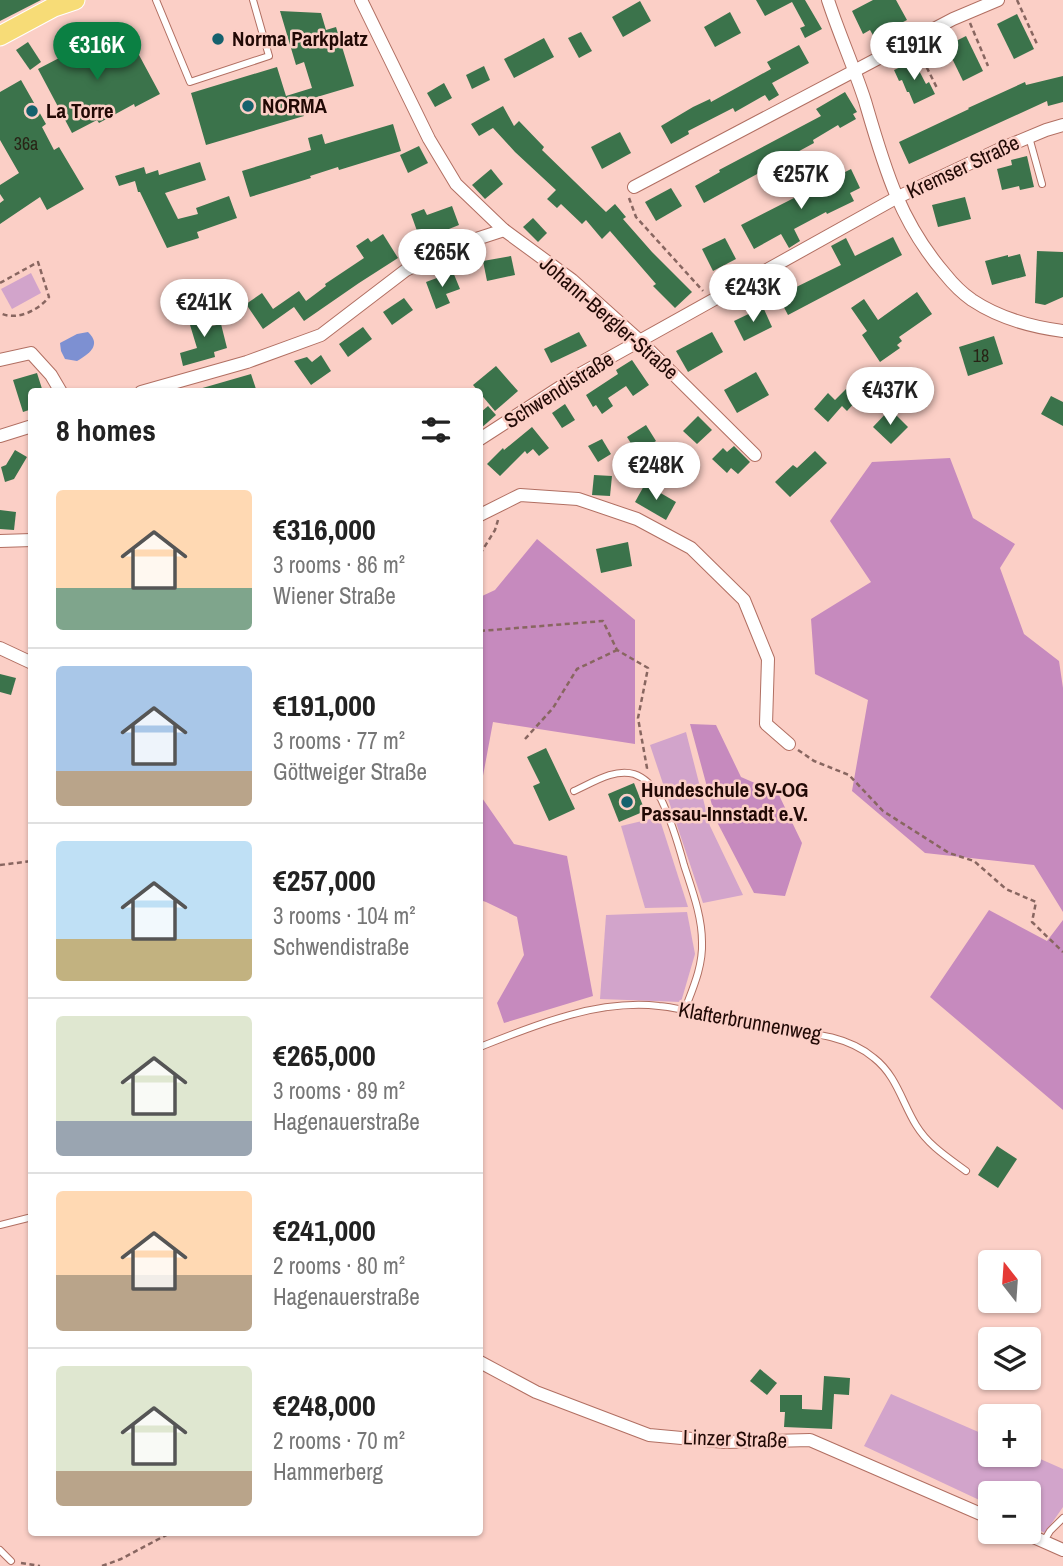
<!DOCTYPE html>
<html lang="en">
<head>
<meta charset="utf-8">
<style>
  :root { --surface:#fff; --page:#f2f2f2; --text:#222; --muted:#767676; --line:#e0e0e0; --accent:#0b8043 }
  body { margin:0; font-family:"Archivo Narrow",sans-serif; background:var(--page); color:var(--text); height:100vh; display:flex; flex-direction:column; font-size:26px; white-space:nowrap }
  * { box-sizing:border-box; margin:0 }
  p { font-size:23px; color:var(--muted) }
  .icon { flex:none; width:38px; height:38px; fill:none; stroke:currentColor; stroke-width:2; stroke-linecap:round; stroke-linejoin:round }
  .map { position:relative; flex:1; overflow:hidden }
  .drawer { position:absolute; left:28px; top:388px; width:455px; height:1148px; display:flex; flex-direction:column; background:var(--surface); border-radius:7px; box-shadow:0 2px 5px #0004 }
  .drawer>* { flex:none }
  .needle { width:46px; rotate:343deg }
  .controls { position:absolute; left:978px; top:1250px; display:grid; gap:14px }
  .controls a { display:grid; place-items:center; width:63px; height:63px; border-radius:7px; background:var(--surface); box-shadow:0 2px 5px #0004; font-size:35px }
  .price { position:absolute; translate:-50% -60px; padding:0 16px; border-radius:24px; background:#fff; color:#222; font-size:23px; line-height:46px; filter:drop-shadow(0 2px 4px #0008) }
  .price::after { content:''; position:absolute; left:50%; top:42px; width:21px; height:16px; margin-left:-10px; background:inherit; clip-path:polygon(0 0,100% 0,50% 100%) }
  .price.active { background:var(--accent); color:#fff }
  ul { padding:0; list-style:none }
  li { display:flex; align-items:center; gap:21px; height:175px; padding:0 28px }
  li+li { border-top:2px solid var(--line) }
  li span { display:grid; place-items:center; flex:none; width:196px; height:140px; border-radius:7px; color:#555 }
  li>.icon { margin-inline-start:auto }
  span .icon { width:84px; height:84px; fill:#fffc; stroke-width:1 }
  li b { font-size:30px }
  h2 { display:flex; justify-content:space-between; align-items:center; height:84px; padding:0 28px; font-size:30px }
  .map>svg:first-child { display:block }
  .green { fill:#d2a4cb }
  .forest { fill:#c68abe }
  .water { fill:#7d90d2 }
  .building { fill:#3b734b }
  .lines { fill:none; stroke-linecap:round; stroke-linejoin:round }
  .lane-casing { stroke:#b16f62; stroke-width:8 }
  .street-casing { stroke:#b16f62; stroke-width:14 }
  .primary-casing { stroke:#fff; stroke-width:21 }
  .path { stroke:#886660; stroke-width:2.5; stroke-dasharray:5 3.5; stroke-linecap:butt }
  .lane { stroke:#fff; stroke-width:6 }
  .street { stroke:#fff; stroke-width:12 }
  .primary { stroke:#f7dc77; stroke-width:19 }
  .poi-dot { fill:#15616d; stroke:#fbcfc6; stroke-width:2.5 }
  .labels { text-anchor:middle; stroke-width:5; stroke-linejoin:round; paint-order:stroke }
  .number-label { font-size:18px; fill:#282416 }
  .poi-label { font-size:21px; font-weight:bold; fill:#210905; stroke:#fbcfc6; text-anchor:start }
  .street-label { font-size:21px; fill:#210905; stroke:#fbcfc6 }
</style>
</head>
<body>
<div class="map">
<svg width="1063" height="1566" viewBox="0 0 1063 1566">
  <rect width="100%" height="100%" fill="#fbcfc6"/>
  <g class="green">
    <polygon points="31,273 41,293 12,309 1,289"/>
    <polygon points="686,732 710,826 743,895 703,903 650,745"/>
    <polygon points="659,817 688,907 645,908 621,826"/>
    <polygon points="687,912 695,954 681,1002 600,999 606,915"/>
    <polygon points="891,1394 990,1437 990,1454 1029,1454 1063,1469 1063,1507 1045,1533 1029,1525 1029,1493 990,1493 990,1505 864,1446"/>
  </g>
  <g class="forest">
    <polygon points="950,458 973,518 1015,544 1000,568 1024,634 1059,661 1063,688 1063,912 1034,865 925,853 852,791 868,700 815,674 811,619 871,582 830,521 872,462"/>
    <polygon points="537,539 635,620 635,744 493,722 480,792 480,597 495,590"/>
    <polygon points="690,724 716,725 741,777 778,793 802,843 785,896 754,893 716,820"/>
    <polygon points="480,795 514,844 567,856 593,996 504,1023 497,1003 524,955 517,917 486,902 480,900"/>
    <polygon points="989,910 1047,941 1063,920 1063,1110 930,997"/>
  </g>
  <path class="water" d="M88,332C102,345 89,354 77,361L65,359L61,351L60,343L77,334Z"/>
  <g class="building">
    <polygon points="0,0 41,0 0,21"/>
    <polygon points="756,0 805,0 822,29 805,38 800,28 805,26 792,2 765,16"/>
    <polygon points="873,0 896,0 907,20 874,37 870,30 863,34 852,11"/>
    <polygon points="640,1 651,21 623,37 612,17"/>
    <polygon points="280,11 321,13 326,30 336,27 354,86 300,102 304,116 206,145 191,93 277,67 286,96 312,88 304,62 296,65"/>
    <polygon points="730,12 741,33 715,47 704,27"/>
    <polygon points="1017,14 1034,49 1014,59 997,24"/>
    <polygon points="581,32 592,51 579,58 568,38"/>
    <polygon points="86,33 100,59 132,42 160,94 135,107 134,104 99,123 97,120 72,133 38,69 63,56 58,48"/>
    <polygon points="966,36 983,71 963,81 946,46"/>
    <polygon points="544,38 554,57 514,78 504,59"/>
    <polygon points="28,42 41,62 30,70 16,50"/>
    <polygon points="799,45 809,63 772,83 779,95 769,101 765,95 735,112 733,108 688,131 689,134 671,144 661,126 693,107 710,99 711,102 771,69 767,62"/>
    <polygon points="914,61 926,84 929,82 935,94 914,104 909,92 907,92 902,80 899,81 894,70"/>
    <polygon points="484,66 490,80 472,89 466,75"/>
    <polygon points="1063,76 1063,102 1048,106 1047,101 909,164 899,142 969,109 968,108 1025,82 1026,85"/>
    <polygon points="21,80 46,124 42,127 54,150 59,147 84,189 47,210 40,197 0,224 0,203 4,200 0,194 0,185 19,173 0,140 0,92"/>
    <polygon points="444,83 452,98 435,107 427,93"/>
    <polygon points="845,92 857,112 853,114 856,119 840,128 838,125 813,140 814,143 704,203 695,186 720,172 719,170 821,116 816,109"/>
    <polygon points="503,106 514,126 519,121 544,147 542,150 606,212 615,204 626,217 623,219 652,252 692,292 675,308 653,286 656,284 610,231 602,239 586,220 582,224 561,204 557,208 547,199 556,190 515,152 493,128 479,136 471,124"/>
    <polygon points="393,124 401,151 339,170 338,167 310,176 311,178 250,197 242,171 311,150 308,138 322,134 325,144"/>
    <polygon points="620,132 631,153 602,169 591,147"/>
    <polygon points="419,146 428,163 408,173 400,155"/>
    <polygon points="1027,156 1034,187 1020,190 1019,186 1002,190 997,169 1012,165 1011,160"/>
    <polygon points="200,162 206,180 165,193 178,219 198,214 196,208 229,196 237,218 197,232 199,238 167,248 140,192 138,192 135,181 119,186 115,176 144,167 146,174 158,170 159,175"/>
    <polygon points="491,169 503,184 485,199 472,185"/>
    <polygon points="851,169 860,188 850,193 854,201 827,214 826,212 794,229 800,241 789,248 781,234 754,249 741,225"/>
    <polygon points="671,188 682,206 656,221 645,202"/>
    <polygon points="965,197 971,219 938,227 932,205"/>
    <polygon points="452,206 459,225 434,235 436,240 422,245 411,214 424,209 427,215"/>
    <polygon points="533,218 547,233 538,242 523,227"/>
    <polygon points="383,234 398,258 359,283 304,321 294,307 263,329 246,304 262,293 273,309 299,291 306,301 326,286 325,284 364,258 356,246 368,238 371,242"/>
    <polygon points="893,237 902,255 788,315 778,296 841,265 831,246 846,238 855,256"/>
    <polygon points="725,238 736,259 713,271 702,249"/>
    <polygon points="1037,251 1063,252 1063,297 1045,305 1035,303"/>
    <polygon points="1020,254 1026,276 992,285 985,261 1008,255 1008,257"/>
    <polygon points="511,256 515,275 487,281 483,261"/>
    <polygon points="453,272 460,289 446,294 450,303 436,309 426,282"/>
    <polygon points="917,292 932,314 899,337 902,341 897,345 900,348 880,362 862,335 867,331 851,308 864,299 878,320"/>
    <polygon points="404,298 413,310 392,325 383,312"/>
    <polygon points="763,307 772,327 744,341 734,321"/>
    <polygon points="207,309 212,326 221,324 227,348 214,352 215,357 183,366 180,353 197,348 187,315"/>
    <polygon points="363,327 372,339 348,357 339,344"/>
    <polygon points="579,332 587,346 551,363 544,349"/>
    <polygon points="712,332 723,352 688,372 676,351"/>
    <polygon points="994,336 1003,364 968,376 959,347"/>
    <polygon points="321,355 331,371 311,385 294,361 307,357 312,362"/>
    <polygon points="632,360 649,385 633,396 626,386 608,398 613,406 602,414 596,405 593,407 586,395 618,374 616,370"/>
    <polygon points="496,366 518,391 495,411 473,385"/>
    <polygon points="756,372 769,395 737,413 724,390"/>
    <polygon points="37,373 43,392 32,392 32,409 23,412 13,380"/>
    <polygon points="251,374 257,392 199,392 199,389"/>
    <polygon points="846,389 857,400 847,411 842,406 828,422 814,409 828,393 835,400"/>
    <polygon points="1051,396 1063,402 1063,426 1041,414"/>
    <polygon points="565,404 575,420 562,428 552,413"/>
    <polygon points="488,406 496,415 480,429 480,413"/>
    <polygon points="890,409 908,427 891,444 873,427"/>
    <polygon points="698,416 712,430 697,444 683,431"/>
    <polygon points="646,425 656,441 637,453 627,437"/>
    <polygon points="532,427 549,448 539,456 533,449 527,454 525,451 500,476 487,464 503,448 504,450"/>
    <polygon points="602,439 611,454 598,462 588,446"/>
    <polygon points="734,446 750,462 738,474 731,468 727,473 712,459 723,448 727,452"/>
    <polygon points="15,450 27,457 14,479 5,482 1,467 6,465"/>
    <polygon points="815,451 827,463 790,497 775,482 793,465 797,468"/>
    <polygon points="594,475 612,476 610,496 592,495"/>
    <polygon points="645,484 676,502 666,520 635,502"/>
    <polygon points="0,510 16,512 14,530 0,529"/>
    <polygon points="628,542 632,566 601,573 596,549"/>
    <polygon points="0,674 16,678 11,695 0,692"/>
    <polygon points="546,748 575,809 549,821 533,786 540,783 527,757"/>
    <polygon points="634,783 645,811 619,822 608,794"/>
    <polygon points="997,1146 1017,1159 998,1188 978,1175"/>
    <polygon points="760,1369 777,1383 767,1395 750,1381"/>
    <polygon points="824,1376 850,1378 849,1395 834,1394 832,1429 784,1427 785,1412 780,1412 780,1395 802,1395 802,1409 822,1410"/>
  </g>
  <g class="lines">
    <g class="lane-casing">
      <g id="lane">
        <polyline points="156,0 190,82 269,56 253,0"/>
        <polyline points="1029,137 1042,184"/>
        <path d="M574,791C592,783 614,768 634,774C646,778 655,789 661,799C671,820 678,843 684,865C692,890 702,916 702,942C703,966 693,988 685,1009"/>
        <path d="M480,1047C535,1025 598,999 659,1006C694,1009 727,1023 763,1028C801,1033 843,1032 874,1058C896,1075 902,1102 916,1125C928,1145 947,1157 966,1171"/>
        <polyline points="0,1225 32,1217"/>
        <polyline points="1044,1541 1050,1531 1063,1518"/>
        <polyline points="0,1550 11,1561"/>
      </g>
    </g>
    <g class="street-casing">
      <g id="street">
        <polyline points="361,0 429,139 456,184 504,230 572,280 640,341 755,455"/>
        <path d="M828,0C839,34 854,67 865,101C884,166 899,221 945,274C953,284 962,293 972,300C999,318 1032,327 1063,331"/>
        <polyline points="634,187 913,40 953,19 998,0"/>
        <polyline points="0,360 31,353 51,375 61,392"/>
        <polyline points="141,392 247,362 321,335 406,270 455,246 504,230"/>
        <polyline points="0,436 32,426"/>
        <polyline points="480,439 582,373 896,198 998,150 1046,130 1063,125"/>
        <polyline points="480,515 520,495 578,499 637,519 691,548 744,600 768,659 766,724 789,744"/>
        <polyline points="0,541 32,540"/>
        <polyline points="0,648 32,663"/>
        <polyline points="480,1362 536,1392 649,1435 725,1442 810,1440 990,1518"/>
        <polyline points="1020,1531 1063,1550"/>
      </g>
    </g>
    <g class="primary-casing">
      <polyline id="primary" points="0,36 54,7 75,0"/>
    </g>
    <g class="path">
      <polyline points="1017,0 1037,44"/>
      <polyline points="970,23 988,66"/>
      <polyline points="919,52 938,90"/>
      <polyline points="629,198 636,217 703,291"/>
      <path d="M0,283L38,262L49,297C38,311 16,321 0,313"/>
      <polyline points="480,554 495,530 498,520"/>
      <polyline points="480,631 603,621 617,650 648,668 638,718 647,768 646,772"/>
      <polyline points="525,739 553,708 577,669 617,650"/>
      <polyline points="798,750 814,761 849,775 883,811 949,853 974,861 1006,889 1036,902 1032,922 1063,952"/>
      <polyline points="0,865 32,861"/>
      <polyline points="21,1563 40,1566"/>
      <polyline points="102,1566 121,1559 170,1533"/>
    </g>
    <use href="#lane" class="lane"/>
    <use href="#street" class="street"/>
    <use href="#primary" class="primary"/>
  </g>
  <g class="poi-dot">
    <circle cx="218" cy="39" r="7"/>
    <circle cx="248" cy="106" r="7"/>
    <circle cx="32" cy="111" r="7"/>
    <circle cx="627" cy="802" r="7"/>
  </g>
  <g class="labels">
    <g class="number-label">
      <text x="26" y="150">36a</text>
      <text x="981" y="362">18</text>
    </g>
    <g class="poi-label">
      <text x="232" y="46">Norma Parkplatz</text>
      <text x="262" y="113">NORMA</text>
      <text x="46" y="118">La Torre</text>
      <text x="641" y="797">Hundeschule SV-OG<tspan x="641" dy="24">Passau-Innstadt e.V.</tspan></text>
    </g>
    <g class="street-label">
      <text transform="translate(963 167) rotate(-25)" y="7">Kremser Straße</text>
      <text transform="translate(609 318) rotate(41)" y="7">Johann-Bergler-Straße</text>
      <text transform="translate(559 390) rotate(-32)" y="7">Schwendistraße</text>
      <text transform="translate(750 1022) rotate(10)" y="7">Klafterbrunnenweg</text>
      <text transform="translate(735 1439) rotate(2)" y="7">Linzer Straße</text>
    </g>
  </g>
</svg>
<div class="controls">
<a><svg class="needle" viewBox="-14 -14 28 28"><path d="M0-13l5 13h-10z" fill="#e53935"/><path d="M0 13l5-13h-10z" fill="#767676"/></svg></a>
<a><svg class="icon" aria-label="layers" viewBox="0 0 24 24"><path d="M12 4l9 5-9 5-9-5zM3 14l9 5 9-5"/></svg></a>
<a>+</a>
<a>−</a>
</div>
<b class="price active" style="left:97px;top:82px">€316K</b>
<b class="price" style="left:914px;top:82px">€191K</b>
<b class="price" style="left:801px;top:211px">€257K</b>
<b class="price" style="left:442px;top:289px">€265K</b>
<b class="price" style="left:753px;top:324px">€243K</b>
<b class="price" style="left:204px;top:339px">€241K</b>
<b class="price" style="left:890px;top:427px">€437K</b>
<b class="price" style="left:656px;top:502px">€248K</b>
<section class="drawer">
<h2>8 homes<svg class="icon" aria-label="filters" viewBox="0 0 24 24"><path d="M4 7h16M4 17h16"/><circle cx="9" cy="7" r="2"/><circle cx="15" cy="17" r="2"/></svg></h2>
<ul>
<li><span style="background:linear-gradient(#ffd9b3 70%,#7fa58c 0)"><svg class="icon" aria-label="home" viewBox="0 0 24 24"><path d="M3 11l9-7 9 7M6 9v11h12V9"/></svg></span><div><b>€316,000</b><p>3 rooms · 86 m²</p><p>Wiener Straße</p></div></li>
<li><span style="background:linear-gradient(#a9c7e8 75%,#b9a48a 0)"><svg class="icon" aria-label="home" viewBox="0 0 24 24"><path d="M3 11l9-7 9 7M6 9v11h12V9"/></svg></span><div><b>€191,000</b><p>3 rooms · 77 m²</p><p>Göttweiger Straße</p></div></li>
<li><span style="background:linear-gradient(#bfe0f5 70%,#c2b280 0)"><svg class="icon" aria-label="home" viewBox="0 0 24 24"><path d="M3 11l9-7 9 7M6 9v11h12V9"/></svg></span><div><b>€257,000</b><p>3 rooms · 104 m²</p><p>Schwendistraße</p></div></li>
<li><span style="background:linear-gradient(#dfe7d0 75%,#9aa5b1 0)"><svg class="icon" aria-label="home" viewBox="0 0 24 24"><path d="M3 11l9-7 9 7M6 9v11h12V9"/></svg></span><div><b>€265,000</b><p>3 rooms · 89 m²</p><p>Hagenauerstraße</p></div></li>
<li><span style="background:linear-gradient(#ffd9b3 60%,#b9a48a 0)"><svg class="icon" aria-label="home" viewBox="0 0 24 24"><path d="M3 11l9-7 9 7M6 9v11h12V9"/></svg></span><div><b>€241,000</b><p>2 rooms · 80 m²</p><p>Hagenauerstraße</p></div></li>
<li><span style="background:linear-gradient(#dfe7d0 75%,#b9a48a 0)"><svg class="icon" aria-label="home" viewBox="0 0 24 24"><path d="M3 11l9-7 9 7M6 9v11h12V9"/></svg></span><div><b>€248,000</b><p>2 rooms · 70 m²</p><p>Hammerberg</p></div></li>
</ul>
</section>
</div>
</body>
</html>
